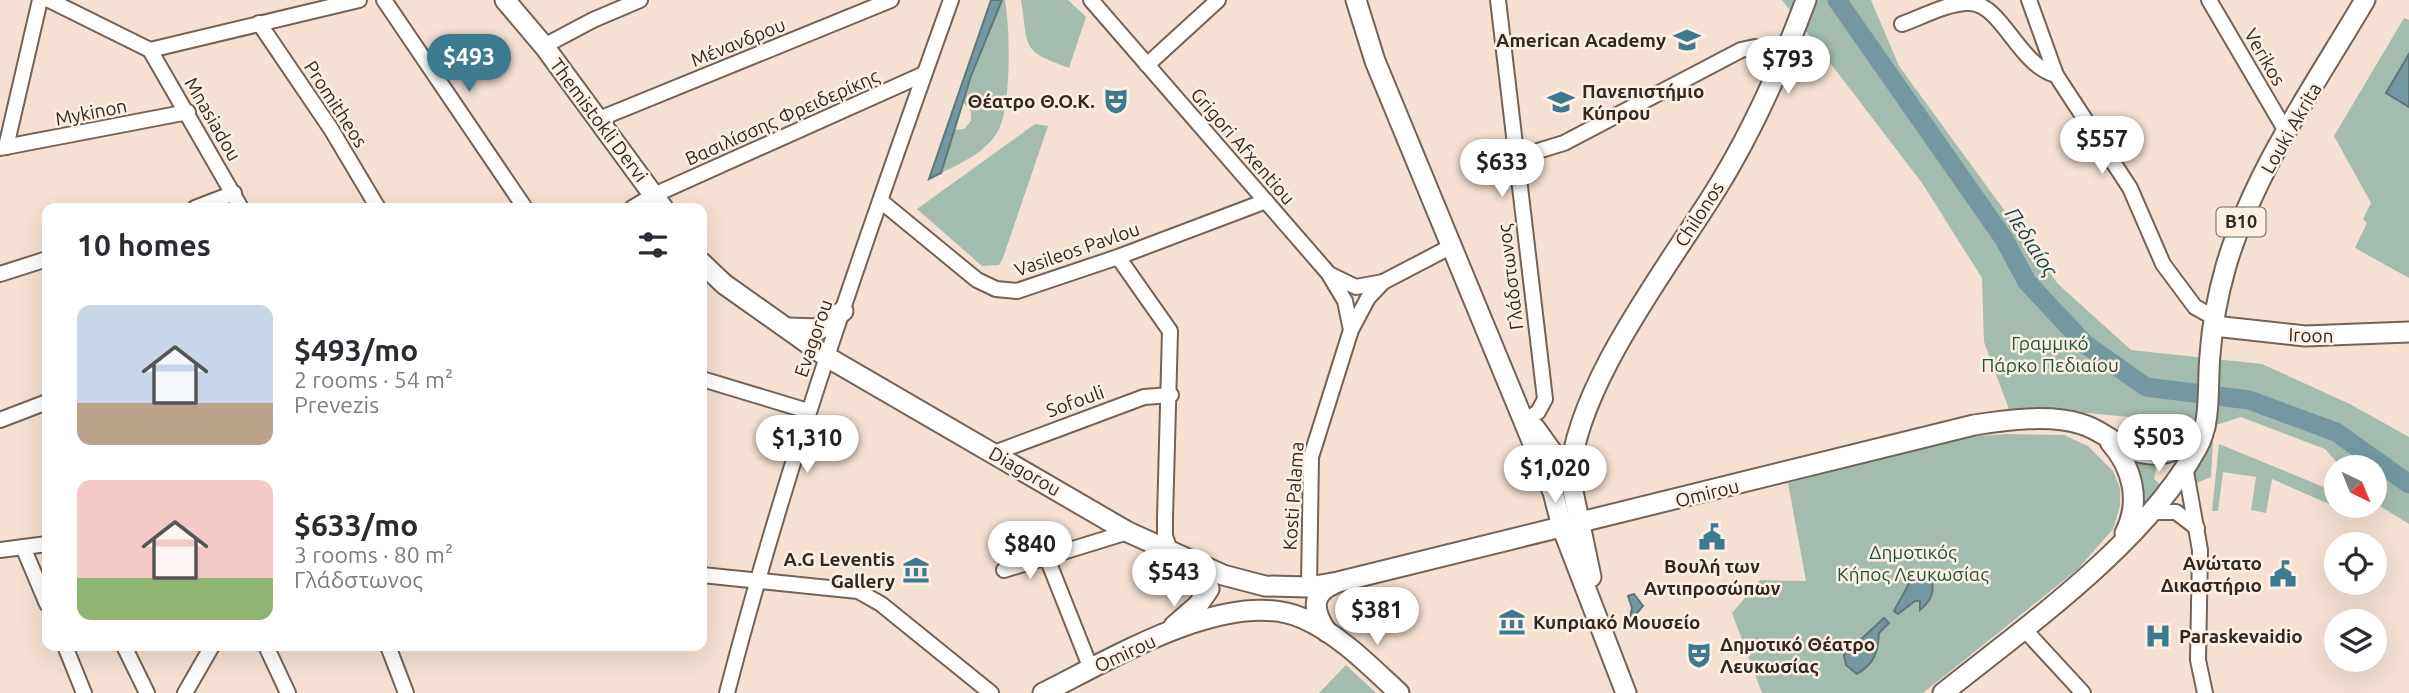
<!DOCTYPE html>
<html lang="en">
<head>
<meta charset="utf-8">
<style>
  :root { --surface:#fff; --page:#f7f7f7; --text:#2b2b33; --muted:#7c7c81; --accent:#3c7a90 }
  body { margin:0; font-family:Ubuntu,sans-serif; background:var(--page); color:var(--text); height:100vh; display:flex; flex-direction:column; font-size:26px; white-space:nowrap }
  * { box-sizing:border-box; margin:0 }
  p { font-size:23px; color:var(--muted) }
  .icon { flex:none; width:38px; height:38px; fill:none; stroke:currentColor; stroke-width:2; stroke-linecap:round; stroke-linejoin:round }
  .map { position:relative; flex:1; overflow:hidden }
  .side { position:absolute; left:42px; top:203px; width:665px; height:448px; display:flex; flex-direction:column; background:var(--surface); border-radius:14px; box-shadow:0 7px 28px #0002 }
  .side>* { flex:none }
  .needle { width:46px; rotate:137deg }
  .tools { position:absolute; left:2324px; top:455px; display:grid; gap:14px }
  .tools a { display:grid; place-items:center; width:63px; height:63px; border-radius:50%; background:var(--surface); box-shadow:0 7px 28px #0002; font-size:35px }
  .price { position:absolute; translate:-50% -60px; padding:0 16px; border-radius:24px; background:#fff; color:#222; font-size:23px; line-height:46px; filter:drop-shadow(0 2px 4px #0008) }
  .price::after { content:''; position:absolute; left:50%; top:42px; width:21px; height:16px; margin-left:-10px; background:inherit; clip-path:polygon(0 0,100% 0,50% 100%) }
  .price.active { background:var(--accent); color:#fff }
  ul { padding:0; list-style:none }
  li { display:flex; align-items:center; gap:21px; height:175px; padding:0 35px }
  li span { display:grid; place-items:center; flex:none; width:196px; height:140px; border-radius:14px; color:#555 }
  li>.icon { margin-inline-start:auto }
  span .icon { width:84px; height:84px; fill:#fffc; stroke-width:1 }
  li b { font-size:30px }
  h2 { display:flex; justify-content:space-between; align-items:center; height:84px; padding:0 35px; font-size:30px }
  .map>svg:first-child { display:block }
  .green { fill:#a4bcb0 }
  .water { fill:#73989f; stroke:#5f767a; stroke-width:2 }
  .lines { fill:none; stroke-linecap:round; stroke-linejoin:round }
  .river { stroke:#73989f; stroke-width:19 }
  .minor-casing { stroke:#736356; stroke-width:18 }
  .major-casing { stroke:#736356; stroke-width:23 }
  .minor { stroke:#fff; stroke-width:14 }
  .major { stroke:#fff; stroke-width:19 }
  .labels { text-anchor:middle; stroke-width:5; stroke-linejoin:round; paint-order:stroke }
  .shield { fill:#feefe4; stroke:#6d645d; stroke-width:2 }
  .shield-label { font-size:18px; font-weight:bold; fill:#2f2823 }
  .poi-label { font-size:19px; font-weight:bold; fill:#2f2823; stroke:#feefe4; text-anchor:end }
  .street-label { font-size:19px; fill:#2f2823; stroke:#feefe4 }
  .park-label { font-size:19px; fill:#1d563f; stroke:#feefe4 }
  .water-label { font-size:21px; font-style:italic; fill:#0f4750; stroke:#feefe4 }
</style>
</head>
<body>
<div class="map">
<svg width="2409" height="693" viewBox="0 0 2409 693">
  <rect width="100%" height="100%" fill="#f4e1d3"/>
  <g class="green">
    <path d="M1002,0H1005C1010,27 1012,108 998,131C986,152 962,163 941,173L953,130L964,129L971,121V111L962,101Z"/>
    <path d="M1021,0H1068L1086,17L1069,68C1020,50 1029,49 1021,0Z"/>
    <polygon points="1782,0 1871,0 1899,66 2058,284 2131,350 2262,364 2350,404 2409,437 2409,524 2375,503 2375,467 2341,467 2325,449 2241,417 2216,425 2087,413 2010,412 1984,342 1982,278 1922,183"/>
    <polygon points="2404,18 2409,20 2409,278 2355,248 2367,223 2363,219 2371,203 2334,136"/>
    <polygon points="1035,124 1048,126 1003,258 999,265 982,266 917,209"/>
    <polygon points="2007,434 2064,435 2088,446 2113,471 2120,488 2120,506 2113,529 2078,569 1923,693 1762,693 1732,613 1760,580 1806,581 1788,483 1964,437"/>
    <polygon points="2209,442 2213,442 2211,477 2194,484 2191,474"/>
    <polygon points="2219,444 2326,488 2336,493 2336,506 2358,506 2364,509 2352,514 2272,479 2266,513 2251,510 2256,477 2223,472 2218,511 2212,511"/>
    <polygon points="2135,457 2157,461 2154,479 2162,486 2144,507"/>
    <polygon points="1346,665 1376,693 1319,693"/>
  </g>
  <g class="water">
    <polygon points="991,0 1002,0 971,76 941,173 929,179"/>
    <polygon points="2409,54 2409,107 2386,93"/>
    <path d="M1931,577C1935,591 1932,600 1920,610V601H1915L1898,614L1894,611L1911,580Z"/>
    <polygon points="1634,594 1643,606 1637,613 1636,625 1630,618 1632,608 1628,596"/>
    <path d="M1884,618L1889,623L1879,633C1878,652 1875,663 1857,674L1846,665L1844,655Z"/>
  </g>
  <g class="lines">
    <polyline class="river" points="1837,0 2004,239 2027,282 2085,344 2146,387 2249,400 2336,432 2409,484"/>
    <g class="minor-casing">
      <g id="minor">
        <polyline points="49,0 150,50"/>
        <polyline points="384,0 525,208"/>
        <polyline points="1091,0 1329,274 1356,287 1383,282"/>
        <polyline points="1498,0 1545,399 1538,412 1529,418"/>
        <polyline points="2029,0 2056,75 2130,188 2163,264 2195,307 2215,318"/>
        <polyline points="2209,0 2287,133"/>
        <polyline points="259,23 331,129 378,208"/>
        <path d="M1902,24C1922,17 1949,2 1970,3C2002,4 2019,66 2056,75"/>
        <polyline points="544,46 593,20 640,0"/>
        <polyline points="150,50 359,0"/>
        <polyline points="150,50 241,208"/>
        <polyline points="1147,65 1218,0"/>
        <polyline points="599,119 891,0"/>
        <polyline points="6,147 40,0"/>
        <polyline points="0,148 188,112"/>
        <polyline points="1515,158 1564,143 1741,50 1755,47 1783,57"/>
        <polyline points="882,202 977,280 996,289 1017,291 1118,257 1266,201"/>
        <polyline points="195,208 234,193"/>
        <polyline points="632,208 654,195 924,74"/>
        <polyline points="1118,257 1170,331 1165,518 1165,536 1170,550"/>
        <polyline points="0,274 47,259"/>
        <polyline points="1330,276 1345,301 1351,330"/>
        <polyline points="702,379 808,411"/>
        <polyline points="0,420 47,402"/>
        <polyline points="994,453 1144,397 1171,395"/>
        <polyline points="2185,466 2200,550 2198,660 2205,693"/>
        <polyline points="2149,512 2176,512 2197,528"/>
        <polyline points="23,547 47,604"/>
        <polyline points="0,550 47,544"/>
        <polyline points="1047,558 1091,669"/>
        <polyline points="1004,570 1128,532"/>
        <polyline points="702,575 858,591 881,604 991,693"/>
        <polyline points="1309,587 1311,457 1351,330 1368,298 1383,282 1452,246"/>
        <polyline points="2024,629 2083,693"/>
        <polyline points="65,646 84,693"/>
        <polyline points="124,646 147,693"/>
        <polyline points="266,646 288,693"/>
        <polyline points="388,646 406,693"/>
        <polyline points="185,693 212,646"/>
        <path d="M727,693C788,458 869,229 951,0"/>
      </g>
    </g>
    <g class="major-casing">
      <g id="major">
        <polyline points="505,0 544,46 663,208"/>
        <polyline points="1356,0 1375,61 1553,492 1562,527 1626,693"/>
        <path d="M702,263L724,284L827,357L1128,532L1223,575L1265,586L1309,587L1338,582L1974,425C2006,420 2049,414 2081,424C2093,427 2104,435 2114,441C2151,463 2175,457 2205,427"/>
        <polyline points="2214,326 2305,336 2409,332"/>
        <polyline points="788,328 820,329 843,311"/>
        <polyline points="1535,428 1570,477 1591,577"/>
        <path d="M2110,442C2133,468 2141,502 2125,533"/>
        <path d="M1570,477C1575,388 1665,271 1712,196C1751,135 1781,67 1806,0"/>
        <polyline points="1174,626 1198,605 1209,589 1206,578 1193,564"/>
        <path d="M1327,632C1314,613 1309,594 1334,584"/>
        <path d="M1043,693C1110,660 1229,586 1302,618C1338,633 1371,667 1399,693"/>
        <path d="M1943,693C2027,626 2145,543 2197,448C2212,422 2207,384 2210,355C2212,326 2218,294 2226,266C2254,171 2315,85 2365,0"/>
      </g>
    </g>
    <use href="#minor" class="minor"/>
    <use href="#major" class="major"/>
  </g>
  <defs>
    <g id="school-bare" transform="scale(2.1)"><path d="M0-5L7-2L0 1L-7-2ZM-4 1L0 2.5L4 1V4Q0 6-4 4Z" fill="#3c7a90" stroke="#feefe4" stroke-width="2.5" paint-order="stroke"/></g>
    <g id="theatre-bare" transform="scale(2.1)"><path d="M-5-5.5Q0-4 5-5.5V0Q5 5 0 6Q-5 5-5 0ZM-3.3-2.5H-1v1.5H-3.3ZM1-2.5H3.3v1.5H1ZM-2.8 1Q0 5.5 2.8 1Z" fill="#3c7a90" stroke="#feefe4" stroke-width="2.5" paint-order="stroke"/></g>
    <g id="university-bare" transform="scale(2.1)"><path d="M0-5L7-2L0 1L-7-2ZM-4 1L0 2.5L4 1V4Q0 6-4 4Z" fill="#3c7a90" stroke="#feefe4" stroke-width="2.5" paint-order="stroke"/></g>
    <g id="civic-bare" transform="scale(2.1)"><path d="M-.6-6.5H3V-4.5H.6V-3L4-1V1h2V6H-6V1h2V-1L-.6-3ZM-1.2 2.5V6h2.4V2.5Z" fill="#3c7a90" stroke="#feefe4" stroke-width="2.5" paint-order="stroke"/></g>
    <g id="museum-bare" transform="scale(2.1)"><path d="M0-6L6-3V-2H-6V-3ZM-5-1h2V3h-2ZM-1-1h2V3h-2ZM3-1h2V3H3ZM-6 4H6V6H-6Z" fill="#3c7a90" stroke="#feefe4" stroke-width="2.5" paint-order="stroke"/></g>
    <g id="hospital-bare" transform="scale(2.1)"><path d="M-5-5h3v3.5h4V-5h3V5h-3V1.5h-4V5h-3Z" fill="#3c7a90" stroke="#feefe4" stroke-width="2.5" paint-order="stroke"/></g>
  </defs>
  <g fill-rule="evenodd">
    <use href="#school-bare" x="1687" y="40"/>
    <use href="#theatre-bare" x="1116" y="101"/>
    <use href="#university-bare" x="1561" y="102"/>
    <use href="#civic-bare" x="1712" y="537"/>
    <use href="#museum-bare" x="916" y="570"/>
    <use href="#civic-bare" x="2283" y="574"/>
    <use href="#museum-bare" x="1512" y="622"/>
    <use href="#hospital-bare" x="2158" y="636"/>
    <use href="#theatre-bare" x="1699" y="655"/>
  </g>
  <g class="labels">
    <rect class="shield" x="2216.5" y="207.5" width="49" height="29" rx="5"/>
    <g class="shield-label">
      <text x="2241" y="228">B10</text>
    </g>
    <g class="poi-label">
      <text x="1666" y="47">American Academy</text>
      <text x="1582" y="98" text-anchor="start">Πανεπιστήμιο<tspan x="1582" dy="22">Κύπρου</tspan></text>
      <text x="1095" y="108">Θέατρο Θ.Ο.Κ.</text>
      <text x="895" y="566">A.G Leventis<tspan x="895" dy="22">Gallery</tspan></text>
      <text x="2262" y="570">Ανώτατο<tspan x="2262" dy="22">Δικαστήριο</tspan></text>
      <text x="1712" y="573" text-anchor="middle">Βουλή των<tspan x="1712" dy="22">Αντιπροσώπων</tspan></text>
      <text x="1533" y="629" text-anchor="start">Κυπριακό Μουσείο</text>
      <text x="2179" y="643" text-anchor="start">Paraskevaidio</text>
      <text x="1720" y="651" text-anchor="start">Δημοτικό Θέατρο<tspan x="1720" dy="22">Λευκωσίας</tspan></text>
    </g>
    <g class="street-label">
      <text transform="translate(738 42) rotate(-22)" y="7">Μένανδρου</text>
      <text transform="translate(2265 57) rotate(60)" y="7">Verikos</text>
      <text transform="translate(336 104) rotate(57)" y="7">Promitheos</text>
      <text transform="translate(91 112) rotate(-11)" y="7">Mykinon</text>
      <text transform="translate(782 117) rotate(-24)" y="7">Βασιλίσσης Φρειδερίκης</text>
      <text transform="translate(213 119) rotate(60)" y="7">Mnasiadou</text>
      <text transform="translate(599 120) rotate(53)" y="7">Themistokli Dervi</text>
      <text transform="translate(2291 128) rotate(-60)" y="7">Louki Akrita</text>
      <text transform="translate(1243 146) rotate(49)" y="7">Grigori Afxentiou</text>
      <text transform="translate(1699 214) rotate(-57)" y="7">Chilonos</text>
      <text transform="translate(1077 249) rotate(-19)" y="7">Vasileos Pavlou</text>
      <text transform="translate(1510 277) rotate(-97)" y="7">Γλάδστωνος</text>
      <text transform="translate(2311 335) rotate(2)" y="7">Iroon</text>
      <text transform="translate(813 338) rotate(-71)" y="7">Evagorou</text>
      <text transform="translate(1075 401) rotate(-20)" y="7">Sofouli</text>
      <text transform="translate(1025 471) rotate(30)" y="7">Diagorou</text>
      <text transform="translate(1707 493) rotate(-14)" y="7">Omirou</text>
      <text transform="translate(1293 496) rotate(-86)" y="7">Kosti Palama</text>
      <text transform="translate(1125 653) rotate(-25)" y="7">Omirou</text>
    </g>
    <g class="park-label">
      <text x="2050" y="350">Γραμμικό<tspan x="2050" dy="22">Πάρκο Πεδιαίου</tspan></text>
      <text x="1913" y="559">Δημοτικός<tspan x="1913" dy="22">Κήπος Λευκωσίας</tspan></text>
    </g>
    <g class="water-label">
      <text transform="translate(2031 242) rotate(57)" y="7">Πεδιαίος</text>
    </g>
  </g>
</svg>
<div class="tools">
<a><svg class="needle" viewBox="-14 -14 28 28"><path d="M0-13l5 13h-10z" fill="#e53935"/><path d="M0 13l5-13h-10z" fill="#7c7c81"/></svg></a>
<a><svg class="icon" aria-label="locate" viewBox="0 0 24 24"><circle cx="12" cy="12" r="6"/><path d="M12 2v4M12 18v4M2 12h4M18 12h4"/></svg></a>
<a><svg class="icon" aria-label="layers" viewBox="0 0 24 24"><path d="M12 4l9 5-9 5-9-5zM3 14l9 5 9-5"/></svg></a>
</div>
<b class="price active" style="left:469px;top:94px">$493</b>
<b class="price" style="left:1788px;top:96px">$793</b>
<b class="price" style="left:2102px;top:176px">$557</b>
<b class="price" style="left:1502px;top:199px">$633</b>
<b class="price" style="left:2159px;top:474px">$503</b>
<b class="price" style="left:807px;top:475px">$1,310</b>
<b class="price" style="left:1555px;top:505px">$1,020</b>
<b class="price" style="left:1030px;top:581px">$840</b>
<b class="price" style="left:1174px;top:609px">$543</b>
<b class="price" style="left:1377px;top:647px">$381</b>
<section class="side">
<h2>10 homes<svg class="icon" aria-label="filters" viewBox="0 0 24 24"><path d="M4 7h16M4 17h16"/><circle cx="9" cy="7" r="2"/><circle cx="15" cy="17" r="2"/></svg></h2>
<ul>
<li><span style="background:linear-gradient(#c9d6e8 70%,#b9a48a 0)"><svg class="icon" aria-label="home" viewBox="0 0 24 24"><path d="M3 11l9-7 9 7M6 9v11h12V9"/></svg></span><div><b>$493/mo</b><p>2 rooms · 54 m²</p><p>Prevezis</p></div></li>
<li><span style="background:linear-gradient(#f6c9c9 70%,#8fb573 0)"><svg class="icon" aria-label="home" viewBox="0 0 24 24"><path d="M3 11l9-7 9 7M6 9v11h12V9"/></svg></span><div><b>$633/mo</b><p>3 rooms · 80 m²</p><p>Γλάδστωνος</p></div></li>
</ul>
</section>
</div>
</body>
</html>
